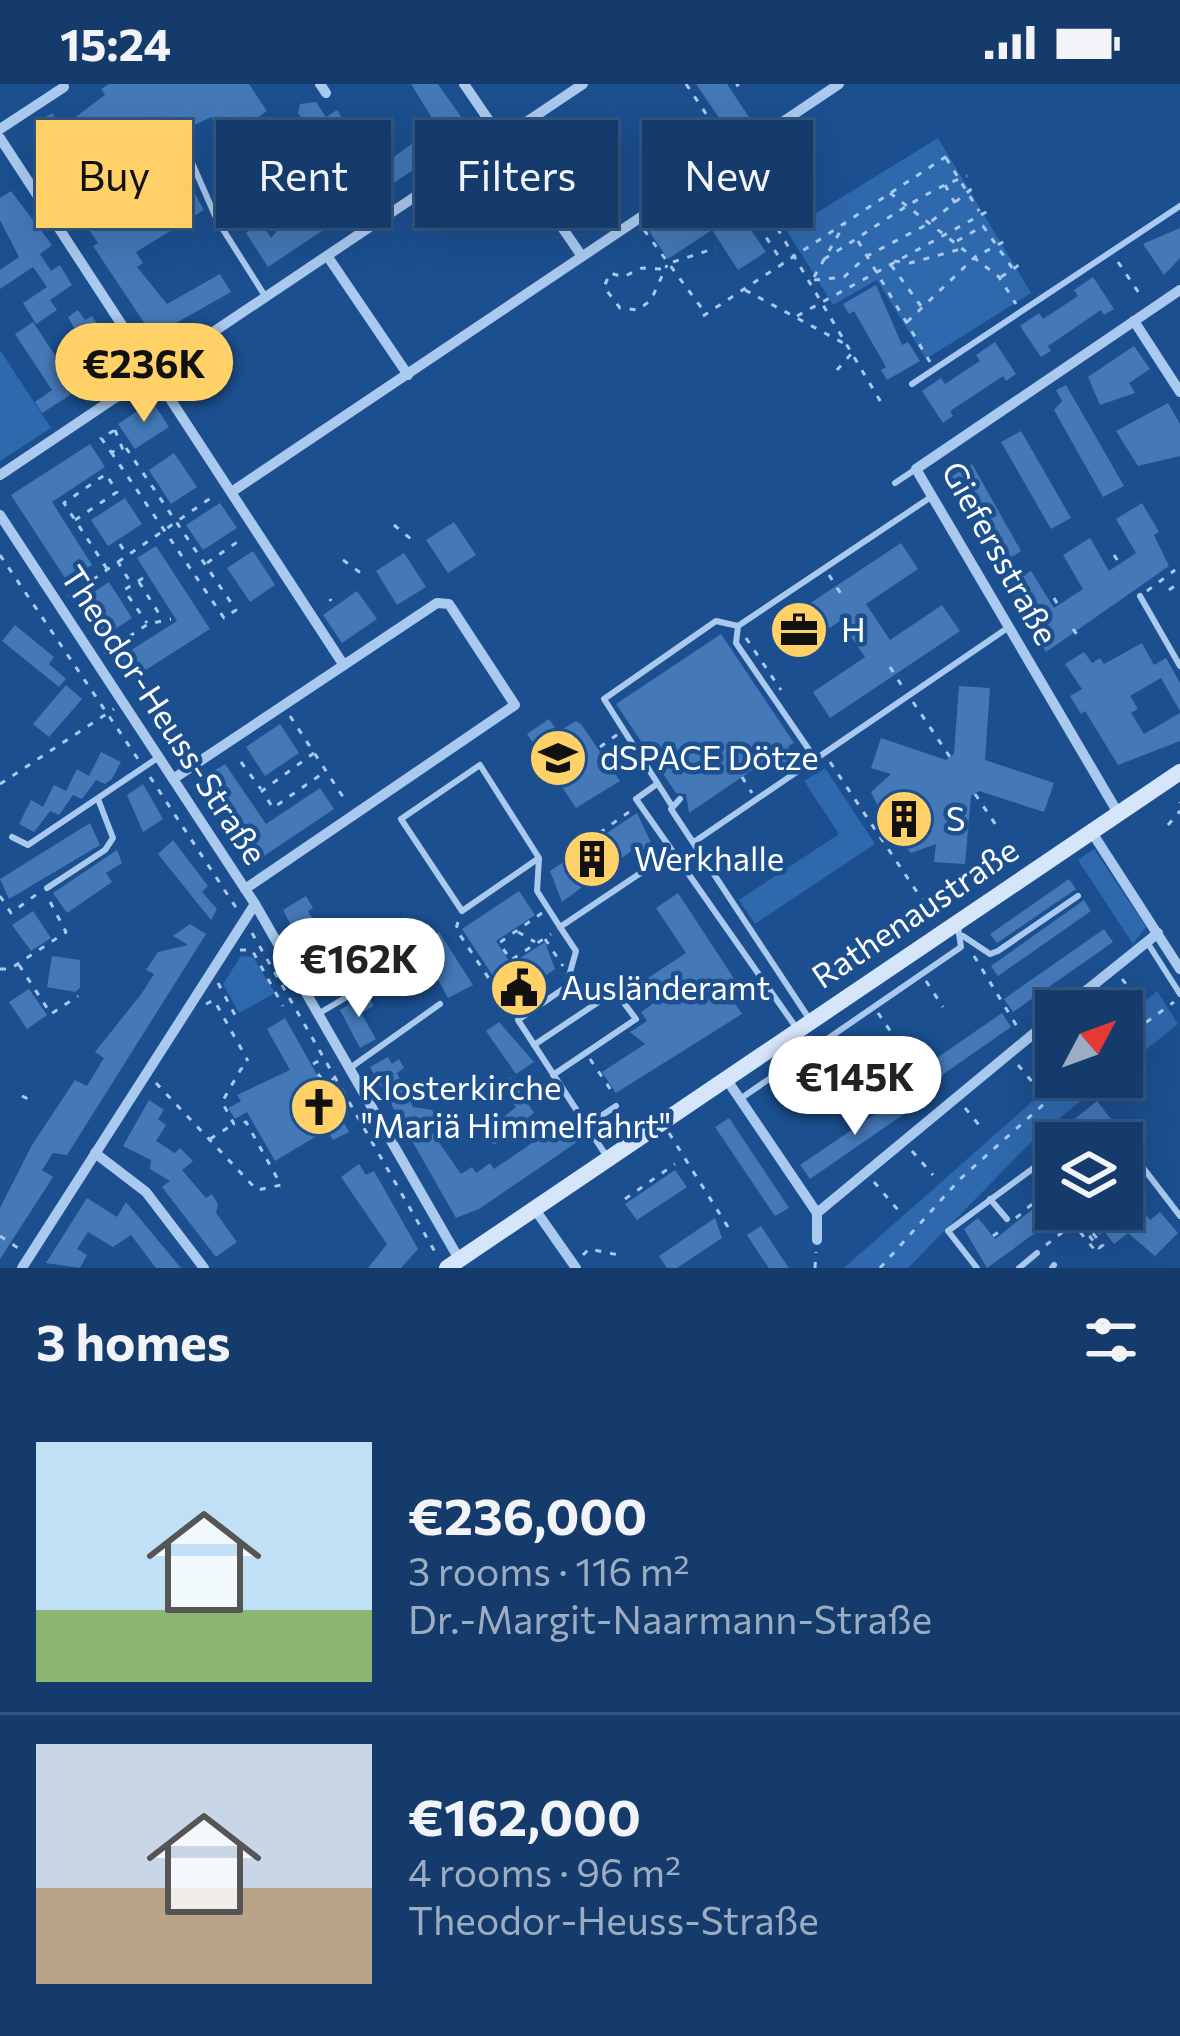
<!DOCTYPE html>
<html lang="en">
<head>
<meta charset="utf-8">
<style>
  :root { --surface:#143b6b; --page:#1d4271; --text:#f1f3f6; --muted:#9dadc1; --line:#33557e; --accent:#ffd166 }
  body { margin:0; font-family:Commissioner,sans-serif; background:var(--page); color:var(--text); height:100vh; display:flex; flex-direction:column; font-size:45px; white-space:nowrap }
  * { box-sizing:border-box; margin:0 }
  p { font-size:39px; color:var(--muted) }
  .icon { flex:none; width:66px; height:66px; fill:none; stroke:currentColor; stroke-width:2; stroke-linecap:round; stroke-linejoin:round }
  .map { position:relative; height:1184px; overflow:hidden }
  .side { display:flex; flex-direction:column; background:var(--surface); flex:1 }
  .side>* { flex:none }
  .hud { position:absolute; left:36px; top:36px; width:1110px; height:108px; display:flex; gap:24px }
  .needle { width:78px; rotate:49deg }
  .tools { position:absolute; left:1035px; top:906px; display:grid; gap:24px }
  .tools a { display:grid; place-items:center; width:108px; height:108px; border-radius:0px; background:var(--surface); box-shadow:0 12px 48px #0002,0 0 0 3px var(--line); font-size:60px }
  .price { position:absolute; translate:-50% -102px; padding:0 27px; border-radius:42px; background:#fff; color:#222; font-size:39px; line-height:78px; filter:drop-shadow(0 3px 6px #0008) }
  .price::after { content:''; position:absolute; left:50%; top:72px; width:36px; height:27px; margin-left:-18px; background:inherit; clip-path:polygon(0 0,100% 0,50% 100%) }
  .price.current { background:var(--accent); color:#111 }
  ul { padding:0; list-style:none }
  li { display:flex; align-items:center; gap:36px; height:300px; padding:0 36px }
  li+li { border-top:3px solid var(--line) }
  li span { display:grid; place-items:center; flex:none; width:336px; height:240px; border-radius:0px; color:#555 }
  li>.icon { margin-inline-start:auto }
  span .icon { width:144px; height:144px; fill:#fffc; stroke-width:1 }
  li b { font-size:51px }
  h2 { display:flex; justify-content:space-between; align-items:center; height:144px; padding:0 36px; font-size:51px }
  .pill { padding:0 42px; border-radius:0px; background:var(--surface); box-shadow:0 12px 48px #0002,0 0 0 3px var(--line); font-size:42px; line-height:108px }
  .pill.current { background:var(--accent); color:#111 }
  .status { display:flex; justify-content:space-between; align-items:center; height:84px; padding:0 60px; background:var(--surface); direction:ltr }
  .status svg { height:33px; fill:currentColor }
  .map>svg:first-child { display:block }
  .green { fill:#2e69ad }
  .building { fill:#4478b7 }
  .lines { fill:none; stroke-linecap:round; stroke-linejoin:round }
  .path { stroke:#a9c9ee; stroke-width:3; stroke-dasharray:6 9; stroke-linecap:butt }
  .lane { stroke:#a9c9ee; stroke-width:6 }
  .street { stroke:#a9c9ee; stroke-width:10 }
  .secondary { stroke:#d6e6fa; stroke-width:16 }
  .labels { text-anchor:middle; stroke-width:9; stroke-linejoin:round; paint-order:stroke }
  .street-label { font-size:33px; fill:#fff; stroke:#1b4f8f }
  .poi-label { font-size:33px; fill:#fff; stroke:#1b4f8f; text-anchor:start }
</style>
</head>
<body>
<div class="status"><b>15:24</b><svg viewBox="0 0 49 12"><path d="M0 12V9h3v3zM5 12V6h3v6zM10 12V3h3v9zM15 12V0h3v12zM26 1h20v11H26zM47 4h2v5h-2z"/></svg></div>
<div class="map">
<svg width="1180" height="1184" viewBox="0 0 1180 1184">
  <rect width="100%" height="100%" fill="#1b4f8f"/>
  <g class="green">
    <polygon points="938,54 1031,209 926,275 877,196 833,221 787,147"/>
    <polygon points="0,266 51,344 0,377"/>
    <polygon points="825,684 875,760 755,840 739,816 839,750 804,697"/>
    <polygon points="1094,765 1146,843 1133,860 1078,776"/>
    <polygon points="241,872 253,873 275,909 239,929 223,900"/>
    <polygon points="1157,907 1178,940 1122,985 1122,938"/>
    <polygon points="1060,993 1111,993 1037,1052 908,1184 844,1184"/>
  </g>
  <g class="building">
    <polygon points="109,0 249,0 267,27 225,55 211,33 164,56 204,126 136,168 143,179 137,183 167,220 220,190 231,208 153,252 93,162 98,159 80,132 102,111 112,127 144,106 111,55 117,51 106,34 50,64 35,40 52,29 61,44 105,11 101,5"/>
    <polygon points="411,0 438,0 464,37 431,59 434,72 268,183 246,149 261,139 271,154 290,132 285,125 296,118 305,131 357,96 353,91 370,80 374,87 437,42"/>
    <polygon points="696,0 727,0 751,36 730,50"/>
    <polygon points="316,18 326,33 337,26 347,41 329,52 322,41 311,48 298,29 300,20"/>
    <polygon points="60,65 61,94 88,78 93,86 62,106 59,101 53,105 40,78"/>
    <polygon points="720,101 766,168 738,186 712,146 668,175 649,147"/>
    <polygon points="11,107 52,161 40,170 51,187 60,181 72,201 50,216 57,226 36,240 23,219 47,203 33,183 0,205 0,186 19,173 0,136 0,114"/>
    <polygon points="1180,144 1180,174 1164,191 1143,160"/>
    <polygon points="1093,193 1114,225 1104,231 1101,226 1048,262 1051,267 1041,273 1020,242 1039,229 1043,235 1078,212 1074,206"/>
    <polygon points="876,201 902,261 908,258 920,277 887,296 881,286 886,283 854,227 849,230 843,220"/>
    <polygon points="78,226 85,236 92,232 122,278 101,293 68,233"/>
    <polygon points="33,238 78,306 42,329 35,318 52,306 15,250"/>
    <polygon points="995,258 1016,290 1006,297 1003,292 950,327 953,332 943,339 922,307 941,294 945,300 980,277 976,271"/>
    <polygon points="1134,262 1150,285 1129,299 1135,309 1100,321 1088,293"/>
    <polygon points="1066,301 1124,402 1103,413 1054,326 1062,317 1056,306"/>
    <polygon points="152,317 169,343 135,365 118,340"/>
    <polygon points="1168,319 1180,340 1180,372 1138,382 1116,347"/>
    <polygon points="1021,347 1071,434 1051,445 1001,358"/>
    <polygon points="90,360 105,383 52,418 92,481 67,497 11,411"/>
    <polygon points="174,369 197,403 171,420 149,386"/>
    <polygon points="972,380 1021,467 1002,479 952,392"/>
    <polygon points="125,414 142,440 108,462 91,436"/>
    <polygon points="220,419 237,444 203,466 186,441"/>
    <polygon points="1142,419 1159,448 1154,451 1169,482 1046,568 1006,503 1031,487 1054,524 1083,505 1063,471 1090,454 1109,487 1136,469 1116,435"/>
    <polygon points="454,438 476,471 448,489 426,456"/>
    <polygon points="901,459 918,485 866,520 890,556 942,521 960,547 830,634 813,608 865,573 840,537 788,571 771,545"/>
    <polygon points="156,462 210,545 133,594 120,573 177,537 137,474"/>
    <polygon points="253,467 275,501 250,518 227,484"/>
    <polygon points="404,469 426,503 397,521 376,487"/>
    <polygon points="109,498 132,534 106,551 82,516"/>
    <polygon points="357,507 377,535 342,559 323,531"/>
    <polygon points="15,541 54,573 49,580 66,595 59,603 2,557"/>
    <polygon points="721,550 794,659 788,662 797,675 779,687 770,674 689,729 686,710 676,709 616,620"/>
    <polygon points="1142,559 1154,581 1166,574 1180,599 1180,627 1161,594 1130,612 1138,625 1131,629 1144,650 1180,629 1180,657 1118,681 1085,627 1081,630 1070,612 1082,605 1065,580 1084,568 1092,579 1100,574 1104,580"/>
    <polygon points="66,601 82,615 49,653 33,640"/>
    <polygon points="959,602 990,604 985,676 1054,699 1044,728 979,707 971,712 965,780 934,778 936,760 911,769 890,746 871,708 891,690 871,684 881,654 946,676 954,670"/>
    <polygon points="549,635 558,648 576,637 581,640 620,697 576,724 527,650"/>
    <polygon points="280,640 299,669 265,692 246,663"/>
    <polygon points="101,668 121,678 112,695 105,700 96,696 82,715 73,711 59,731 50,727 34,748 19,740 31,716 43,723 54,701 66,707 77,685 89,692"/>
    <polygon points="225,680 266,740 320,704 334,725 258,776 203,694"/>
    <polygon points="143,700 163,735 143,748 127,711"/>
    <polygon points="637,729 653,763 639,772 634,765 562,818 550,787"/>
    <polygon points="90,739 100,761 9,815 0,795"/>
    <polygon points="173,756 208,802 202,808 217,825 211,836 158,770"/>
    <polygon points="117,766 122,779 106,789 112,798 67,829 53,809"/>
    <polygon points="1069,795 1076,805 997,859 990,850"/>
    <polygon points="519,807 535,831 496,857 511,880 545,858 555,885 509,916 462,845"/>
    <polygon points="678,809 744,910 733,917 742,930 616,1009 602,988 645,960 630,948 647,937 641,928 661,914 648,894 686,869 656,824"/>
    <polygon points="306,812 313,824 308,827 327,859 334,855 343,877 316,889 283,826"/>
    <polygon points="1084,816 1091,827 998,892 991,882"/>
    <polygon points="33,827 51,854 31,867 12,841"/>
    <polygon points="190,840 206,850 67,1071 53,1069 42,1086 53,1093 0,1175 0,1124 32,1061 75,996 87,1002 104,974 95,968 142,909 154,890 146,886 158,868 188,861 173,852"/>
    <polygon points="420,841 433,852 439,848 473,901 448,914 434,888 427,892 424,886 403,897 395,882 410,874 403,851"/>
    <polygon points="1104,845 1113,858 1013,928 1004,915"/>
    <polygon points="52,872 80,876 80,904 75,908 47,903"/>
    <polygon points="29,905 47,931 27,945 9,918"/>
    <polygon points="367,909 374,922 361,929 376,955 360,964 340,926"/>
    <polygon points="1002,929 1011,943 912,1012 902,998"/>
    <polygon points="285,934 349,1048 333,1056 327,1046 275,1077 247,1028 235,1035 228,1024 241,1017 237,1011 290,986 267,945"/>
    <polygon points="499,938 534,978 516,990 486,947"/>
    <polygon points="388,973 392,980 399,975 404,984 397,989 413,1023 432,1026 438,1035 429,1044 461,1090 472,1083 476,1089 490,1079 494,1085 561,1039 568,1038 580,1056 479,1125 456,1134 370,983"/>
    <polygon points="510,993 534,1029 494,1061 485,1048 516,1023 500,1000"/>
    <polygon points="900,1013 910,1026 810,1095 800,1081"/>
    <polygon points="149,1016 164,1026 158,1035 166,1041 156,1057 175,1069 180,1064 193,1077 182,1086 206,1114 212,1110 218,1120 216,1129 237,1158 216,1173 162,1103 170,1097 150,1085 151,1076 123,1062"/>
    <polygon points="1097,1017 1111,1035 1074,1059 1062,1045"/>
    <polygon points="729,1034 789,1124 775,1132 715,1043"/>
    <polygon points="359,1080 366,1091 374,1087 418,1165 401,1184 368,1184 387,1160 341,1093"/>
    <polygon points="675,1086 687,1103 637,1136 625,1120"/>
    <polygon points="1122,1101 1150,1136 1160,1128 1178,1149 1155,1172 1128,1149 1114,1160 1104,1147 1099,1151 1078,1125 1122,1125"/>
    <polygon points="87,1114 117,1133 126,1118 181,1184 156,1184 131,1151 113,1163 88,1148 77,1165 87,1171 80,1184 46,1179"/>
    <polygon points="1033,1125 1046,1141 987,1184 964,1145 978,1134 995,1155"/>
    <polygon points="715,1134 722,1154 677,1184 667,1184 659,1172"/>
    <polygon points="761,1142 780,1171 789,1184 769,1184 758,1168 747,1151"/>
  </g>
  <g class="lines">
    <g class="path">
      <polyline points="686,0 727,61"/>
      <polyline points="736,2 739,0"/>
      <polyline points="946,74 979,127"/>
      <polyline points="739,80 882,320"/>
      <polyline points="748,96 734,105 783,179"/>
      <polyline points="945,101 955,119"/>
      <polyline points="890,109 999,193 1016,220"/>
      <polyline points="644,146 706,230"/>
      <polyline points="858,157 930,278"/>
      <polyline points="957,157 983,142 1013,185"/>
      <path d="M824,175C868,149 922,107 967,92"/>
      <polyline points="894,177 910,179 961,165"/>
      <polyline points="673,178 716,164"/>
      <polyline points="1118,178 1143,215"/>
      <polyline points="891,181 921,222"/>
      <polyline points="661,185 642,184 623,193 610,189 604,203 620,224 638,226 651,216 667,181"/>
      <polyline points="814,193 845,139"/>
      <polyline points="1001,193 1019,181"/>
      <polyline points="814,196 844,193 867,172 928,140 974,103"/>
      <polyline points="745,206 847,261"/>
      <polyline points="703,232 953,68"/>
      <polyline points="797,232 988,127"/>
      <polyline points="907,238 975,173 1005,157"/>
      <polyline points="837,286 851,270"/>
      <polygon points="115,346 123,366 111,368 101,354"/>
      <polyline points="111,368 224,534 236,526 122,358"/>
      <path d="M75,436L117,408L106,390L64,419C78,441 93,463 107,485"/>
      <polyline points="394,441 411,455"/>
      <polyline points="120,460 126,470"/>
      <polyline points="0,471 138,675"/>
      <polyline points="1114,471 1120,480"/>
      <polyline points="343,476 362,490"/>
      <polyline points="118,478 215,411"/>
      <polyline points="207,479 243,454"/>
      <polyline points="829,491 841,510"/>
      <polyline points="143,494 124,506 147,539"/>
      <polyline points="139,498 163,536"/>
      <polyline points="1169,506 1180,498"/>
      <polyline points="1147,507 1175,486"/>
      <polyline points="68,513 118,478 132,501"/>
      <polyline points="1054,514 1058,521"/>
      <polyline points="330,515 331,517"/>
      <polyline points="1073,545 1080,555"/>
      <polyline points="746,554 781,606"/>
      <polyline points="104,569 148,540 171,535"/>
      <polyline points="890,583 902,602"/>
      <polyline points="913,618 950,673"/>
      <polyline points="290,632 347,719"/>
      <polyline points="600,663 618,650"/>
      <polyline points="314,669 262,707 273,724 326,687"/>
      <polyline points="241,678 261,705"/>
      <polyline points="830,678 935,835"/>
      <polyline points="150,693 237,825"/>
      <polyline points="742,693 752,709"/>
      <polyline points="0,700 114,625"/>
      <polyline points="975,710 998,744"/>
      <polyline points="1180,718 1180,719"/>
      <polyline points="1168,741 1180,727"/>
      <polyline points="563,775 633,725"/>
      <polyline points="0,812 11,829 37,810"/>
      <polyline points="542,829 499,859 511,876 551,850"/>
      <polyline points="458,838 456,845 513,931"/>
      <polyline points="518,848 535,858"/>
      <polyline points="252,849 438,1173"/>
      <polyline points="545,855 563,882"/>
      <polyline points="240,866 252,866 283,922"/>
      <polyline points="974,872 1018,944"/>
      <polyline points="387,876 407,870 413,882 419,878"/>
      <polyline points="19,881 51,930 78,912"/>
      <polyline points="0,885 10,885 66,848 48,814"/>
      <polyline points="1122,895 1136,912"/>
      <polyline points="926,897 943,923"/>
      <polyline points="218,899 235,931"/>
      <polyline points="206,920 214,916 248,977"/>
      <polyline points="878,929 891,948"/>
      <polyline points="1122,956 1174,918"/>
      <polyline points="834,959 856,991"/>
      <polyline points="590,975 615,1012"/>
      <polyline points="313,980 322,975"/>
      <polyline points="1018,981 1035,1001"/>
      <polyline points="796,985 821,1022 839,1010"/>
      <polyline points="318,990 331,1007 335,1005 328,992 334,996"/>
      <polyline points="156,999 257,1106 281,1101 246,1038 234,1040 222,1018 241,985 250,981"/>
      <polyline points="22,1012 34,1018"/>
      <polyline points="965,1024 984,1047"/>
      <polyline points="669,1049 728,1143"/>
      <polyline points="210,1055 232,1041"/>
      <polyline points="912,1067 933,1091"/>
      <polyline points="1034,1093 1056,1119 1040,1134"/>
      <polyline points="874,1098 898,1126"/>
      <polyline points="625,1115 675,1080"/>
      <polyline points="1061,1125 1094,1165"/>
      <polyline points="1016,1134 1046,1108"/>
      <polyline points="1080,1140 1099,1164 1103,1161 1083,1138"/>
      <polyline points="0,1152 18,1164"/>
      <polyline points="993,1152 1004,1144"/>
      <polyline points="1046,1161 1073,1140"/>
      <polyline points="583,1171 589,1165 624,1172"/>
      <polyline points="815,1184 816,1168"/>
      <polyline points="880,1184 960,1095 1074,993"/>
    </g>
    <g class="lane">
      <polyline points="186,65 217,136 265,212"/>
      <polyline points="912,300 1180,122"/>
      <polyline points="895,399 916,385"/>
      <polyline points="1140,512 1180,582"/>
      <polyline points="814,673 736,559 738,542 931,413"/>
      <polyline points="657,700 636,715 795,942"/>
      <polyline points="680,715 671,725 808,933"/>
      <polyline points="672,722 604,615 716,537 738,542"/>
      <polyline points="12,753 28,761 159,673"/>
      <polyline points="694,758 1009,543"/>
      <polyline points="539,774 462,827 401,735 480,681 539,774 537,807 560,843"/>
      <polyline points="47,804 105,766 113,754 98,715"/>
      <polyline points="963,852 990,870 998,867 1078,812"/>
      <polyline points="1147,858 1180,910"/>
      <polyline points="303,903 401,858"/>
      <polyline points="318,930 365,902 394,893"/>
      <polyline points="534,961 615,907 636,935 553,991"/>
      <polyline points="350,984 440,920"/>
      <polyline points="740,1015 961,863 958,843"/>
      <polyline points="586,1042 616,1022"/>
      <polyline points="1099,1059 1118,1051 1180,1132"/>
      <polyline points="607,1073 518,936 566,903 576,867 560,843 672,768"/>
      <polyline points="1122,1075 1140,1078"/>
      <polyline points="990,1115 1007,1135"/>
      <polyline points="977,1184 948,1147 1039,1080 1056,1084"/>
      <polyline points="1019,1184 1037,1169"/>
      <polyline points="1052,1184 1054,1181"/>
    </g>
    <g class="street">
      <polyline points="320,0 326,9"/>
      <polyline points="464,0 581,171"/>
      <polyline points="0,45 64,3"/>
      <polyline points="0,54 343,580"/>
      <polyline points="328,173 408,291"/>
      <polyline points="1134,237 1180,308"/>
      <polyline points="0,391 583,0"/>
      <polyline points="233,407 839,0"/>
      <polyline points="0,431 255,820 459,1175"/>
      <polyline points="173,695 437,519 449,520 515,621 245,805"/>
      <polyline points="1118,729 916,385 1180,206"/>
      <polyline points="1091,747 1180,885"/>
      <polyline points="1061,927 1158,849"/>
      <polyline points="725,993 817,1129 817,1156"/>
      <polyline points="95,1069 146,1108 204,1184"/>
      <polyline points="534,1124 576,1184"/>
      <polyline points="817,1129 1056,931"/>
      <polyline points="22,1184 255,820"/>
    </g>
    <polyline class="secondary" points="447,1184 1180,688"/>
  </g>
  <defs>
    <g id="office-disc" transform="scale(3)"><circle r="9.5" fill="#ffd166" stroke="#1b4f8f"/><path d="M-6-3h4V-5.5h4V-3h4V5H-6ZM-1-4.5V-3h2v-1.5ZM-6 0V1H6V0Z" fill="#111"/></g>
    <g id="school-disc" transform="scale(3)"><circle r="9.5" fill="#ffd166" stroke="#1b4f8f"/><path d="M0-5L7-2L0 1L-7-2ZM-4 1L0 2.5L4 1V4Q0 6-4 4Z" fill="#111"/></g>
    <g id="building-disc" transform="scale(3)"><circle r="9.5" fill="#ffd166" stroke="#1b4f8f"/><path d="M-4-6H4V6H1V3H-1V6H-4ZM-2.5-4.3h1.7v1.8h-1.7ZM.8-4.3h1.7v1.8H.8ZM-2.5-1h1.7V.8h-1.7ZM.8-1h1.7V.8H.8Z" fill="#111"/></g>
    <g id="civic-disc" transform="scale(3)"><circle r="9.5" fill="#ffd166" stroke="#1b4f8f"/><path d="M-.6-6.5H3V-4.5H.6V-3L4-1V1h2V6H-6V1h2V-1L-.6-3ZM-1.2 2.5V6h2.4V2.5Z" fill="#111"/></g>
    <g id="church-disc" transform="scale(3)"><circle r="9.5" fill="#ffd166" stroke="#1b4f8f"/><path d="M-1.2-6h2.4v3.5h3.3v2.4h-3.3V6h-2.4V-.1h-3.3v-2.4h3.3Z" fill="#111"/></g>
  </defs>
  <g fill-rule="evenodd">
    <use href="#office-disc" x="799" y="546"/>
    <use href="#school-disc" x="558" y="674"/>
    <use href="#building-disc" x="904" y="735"/>
    <use href="#building-disc" x="592" y="775"/>
    <use href="#civic-disc" x="519" y="904"/>
    <use href="#church-disc" x="319" y="1023"/>
  </g>
  <g class="labels">
    <g class="street-label">
      <text transform="translate(1000 469) rotate(61)" y="12">Giefersstraße</text>
      <text transform="translate(164 631) rotate(57)" y="12">Theodor-Heuss-Straße</text>
      <text transform="translate(915 829) rotate(-34)" y="12">Rathenaustraße</text>
    </g>
    <g class="poi-label">
      <text x="841" y="558">H</text>
      <text x="600" y="686">dSPACE Dötze</text>
      <text x="946" y="747">S</text>
      <text x="634" y="787">Werkhalle</text>
      <text x="561" y="916">Ausländeramt</text>
      <text x="361" y="1016">Klosterkirche<tspan x="361" dy="38">"Mariä Himmelfahrt"</tspan></text>
    </g>
  </g>
</svg>
<div class="tools">
<a><svg class="needle" viewBox="-14 -14 28 28"><path d="M0-13l5 13h-10z" fill="#e53935"/><path d="M0 13l5-13h-10z" fill="#9dadc1"/></svg></a>
<a><svg class="icon" aria-label="layers" viewBox="0 0 24 24"><path d="M12 4l9 5-9 5-9-5zM3 14l9 5 9-5"/></svg></a>
</div>
<b class="price current" style="left:144px;top:341px">€236K</b>
<b class="price" style="left:359px;top:936px">€162K</b>
<b class="price" style="left:855px;top:1054px">€145K</b>
<div class="hud">
<a class="pill current">Buy</a>
<a class="pill">Rent</a>
<a class="pill">Filters</a>
<a class="pill">New</a>
</div>
</div>
<section class="side">
<h2>3 homes<svg class="icon" aria-label="filters" viewBox="0 0 24 24"><path d="M4 7h16M4 17h16"/><circle cx="9" cy="7" r="2"/><circle cx="15" cy="17" r="2"/></svg></h2>
<ul>
<li><span style="background:linear-gradient(#bfe0f5 70%,#8fb573 0)"><svg class="icon" aria-label="home" viewBox="0 0 24 24"><path d="M3 11l9-7 9 7M6 9v11h12V9"/></svg></span><div><b>€236,000</b><p>3 rooms · 116 m²</p><p>Dr.-Margit-Naarmann-Straße</p></div></li>
<li><span style="background:linear-gradient(#c9d6e8 60%,#b9a48a 0)"><svg class="icon" aria-label="home" viewBox="0 0 24 24"><path d="M3 11l9-7 9 7M6 9v11h12V9"/></svg></span><div><b>€162,000</b><p>4 rooms · 96 m²</p><p>Theodor-Heuss-Straße</p></div></li>
</ul>
</section>
</body>
</html>
